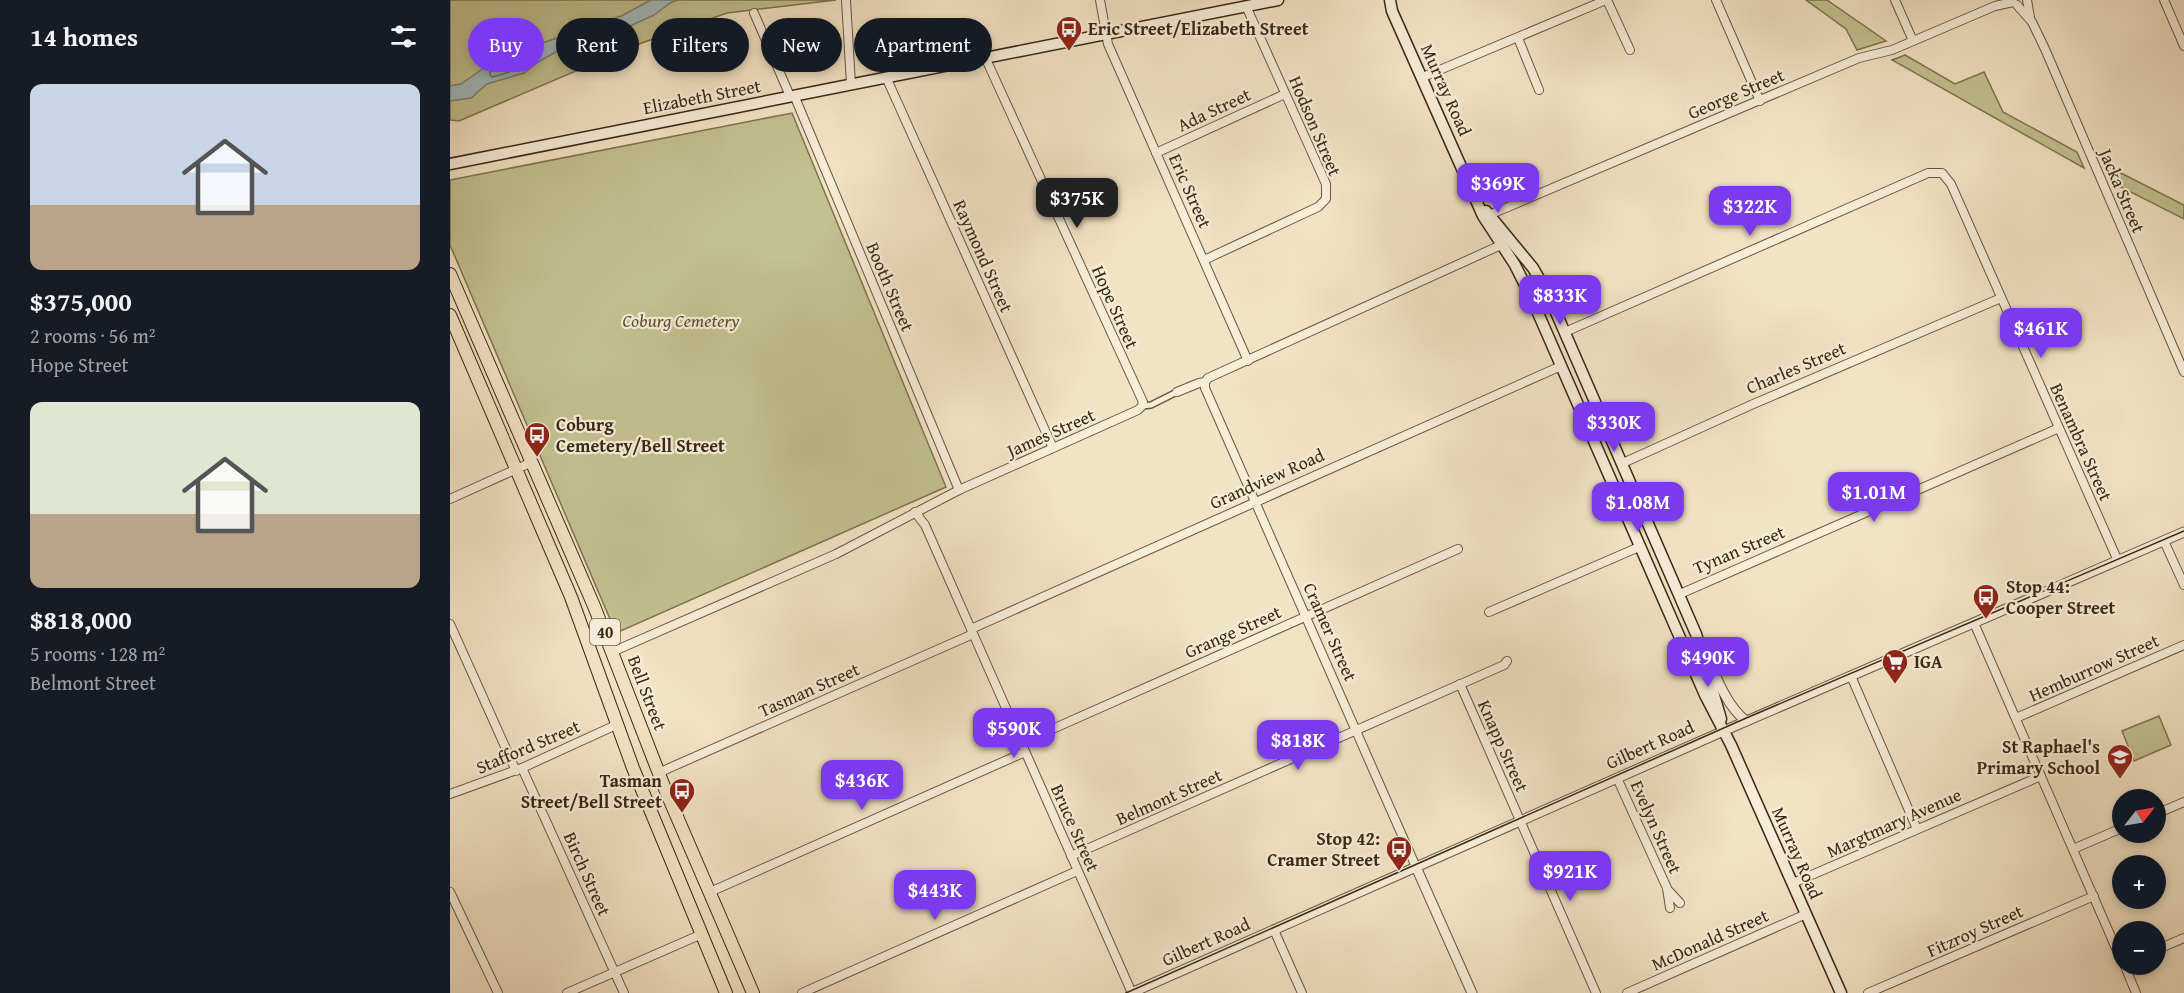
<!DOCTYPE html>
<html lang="en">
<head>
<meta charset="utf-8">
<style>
  :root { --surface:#171b24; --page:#20242c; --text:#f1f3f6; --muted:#9ea1a6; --accent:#7c3aed }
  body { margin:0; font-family:"Gentium Book Plus",serif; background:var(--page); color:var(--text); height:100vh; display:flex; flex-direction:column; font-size:22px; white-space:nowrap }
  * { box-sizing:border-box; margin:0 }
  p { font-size:20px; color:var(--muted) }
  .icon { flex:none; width:33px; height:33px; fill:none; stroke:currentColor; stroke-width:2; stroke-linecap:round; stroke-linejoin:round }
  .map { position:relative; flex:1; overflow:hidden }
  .panel { display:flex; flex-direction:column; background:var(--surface); width:450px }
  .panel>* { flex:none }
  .top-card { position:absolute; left:18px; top:18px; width:570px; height:54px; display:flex; gap:12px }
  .needle { width:39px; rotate:59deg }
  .fabs { position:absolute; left:1662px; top:789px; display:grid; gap:12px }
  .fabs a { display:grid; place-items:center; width:54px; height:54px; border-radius:50%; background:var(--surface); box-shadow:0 3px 9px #0003; font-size:30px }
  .price { position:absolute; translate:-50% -51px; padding:0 14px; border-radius:12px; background:var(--accent); color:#fff; font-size:20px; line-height:39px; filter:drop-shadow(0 2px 3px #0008) }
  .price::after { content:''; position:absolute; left:50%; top:36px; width:18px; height:14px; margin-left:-9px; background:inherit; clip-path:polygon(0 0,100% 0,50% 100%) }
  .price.selected { background:#222; color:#fff }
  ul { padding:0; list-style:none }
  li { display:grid; align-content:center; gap:12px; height:318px; padding:0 30px }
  li span { display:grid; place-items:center; height:186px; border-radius:12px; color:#555 }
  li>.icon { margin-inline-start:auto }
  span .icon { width:108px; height:108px; fill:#fffc; stroke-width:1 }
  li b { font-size:26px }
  h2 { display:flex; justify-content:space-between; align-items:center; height:72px; padding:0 30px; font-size:26px }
  .chip { padding:0 21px; border-radius:27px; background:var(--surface); box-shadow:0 3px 9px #0003; font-size:21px; line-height:54px }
  .chip.selected { background:var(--accent); color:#fff }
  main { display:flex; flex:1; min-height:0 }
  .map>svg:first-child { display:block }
  .green { fill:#c2c190; stroke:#7e7450; stroke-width:1.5 }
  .water { fill:#a3bbc1; stroke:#79807b; stroke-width:1.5 }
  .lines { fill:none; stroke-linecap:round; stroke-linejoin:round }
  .shore { stroke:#6e7169; stroke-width:1.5 }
  .pedestrian-casing { stroke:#68563e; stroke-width:8 }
  .minor-casing { stroke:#68563e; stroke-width:10 }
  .tertiary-casing { stroke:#68563e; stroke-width:11 }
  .secondary-casing { stroke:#392711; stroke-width:13 }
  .trunk-casing { stroke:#392711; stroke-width:14 }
  .pedestrian { stroke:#f7edd9; stroke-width:5 }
  .minor { stroke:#f7edd9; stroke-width:8 }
  .tertiary { stroke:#f7edd9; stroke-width:9 }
  .secondary { stroke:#f7edd9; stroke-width:10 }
  .trunk { stroke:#f3e3c5; stroke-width:12 }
  .tram { stroke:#392711; stroke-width:1.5 }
  .labels { text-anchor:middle; stroke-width:4.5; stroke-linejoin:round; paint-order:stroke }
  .shield { fill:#f7edd9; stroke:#72624d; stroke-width:1.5 }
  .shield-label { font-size:16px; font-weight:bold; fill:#392711 }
  .poi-label { font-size:18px; font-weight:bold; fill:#392711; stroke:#f7edd9; text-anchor:start }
  .street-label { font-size:18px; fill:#392711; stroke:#f7edd9 }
  .park-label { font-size:18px; font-style:italic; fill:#5b4e31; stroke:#f7edd9 }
</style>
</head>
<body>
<main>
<section class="panel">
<h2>14 homes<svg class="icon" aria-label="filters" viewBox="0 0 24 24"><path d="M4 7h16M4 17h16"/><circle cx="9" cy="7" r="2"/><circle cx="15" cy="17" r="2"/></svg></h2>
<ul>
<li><span style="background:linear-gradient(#c9d6e8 65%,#b9a48a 0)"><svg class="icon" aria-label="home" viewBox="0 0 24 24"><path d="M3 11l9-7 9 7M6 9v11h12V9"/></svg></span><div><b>$375,000</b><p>2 rooms · 56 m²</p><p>Hope Street</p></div></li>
<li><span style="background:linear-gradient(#dfe7d0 60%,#b9a48a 0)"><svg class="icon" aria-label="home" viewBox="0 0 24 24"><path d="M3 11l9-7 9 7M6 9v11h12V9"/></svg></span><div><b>$818,000</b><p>5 rooms · 128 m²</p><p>Belmont Street</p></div></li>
</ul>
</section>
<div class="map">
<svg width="1734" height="993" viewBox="0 0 1734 993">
  <rect width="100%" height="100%" fill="#f3e3c5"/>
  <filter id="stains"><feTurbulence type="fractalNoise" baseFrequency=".00333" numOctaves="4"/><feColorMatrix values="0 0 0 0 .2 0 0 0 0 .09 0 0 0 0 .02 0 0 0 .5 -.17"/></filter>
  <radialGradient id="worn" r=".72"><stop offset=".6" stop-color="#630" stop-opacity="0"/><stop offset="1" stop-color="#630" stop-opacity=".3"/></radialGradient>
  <g class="green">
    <polygon points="0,0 386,0 277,13 189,44 9,121 0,120"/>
    <polygon points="1356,0 1377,0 1436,41 1407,50 1396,29"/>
    <polygon points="1455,55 1505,84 1534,72 1553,112 1627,152 1634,168 1442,60"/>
    <polygon points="342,113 496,487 166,633 0,245 0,180"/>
    <polygon points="1655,165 1734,205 1734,219 1661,182"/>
    <polygon points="1709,716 1721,745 1684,761 1672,731"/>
  </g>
  <polygon class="water" points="201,0 228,0 220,3 204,15 180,26 128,46 118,45 88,62 74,73 37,84 21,98 0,101 0,86 11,84 44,61 66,52 171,16"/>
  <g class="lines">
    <path class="shore" d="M84,51L87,53V56C73,67 60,73 42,77L40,75V72L48,66Z"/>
    <g class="pedestrian-casing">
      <polyline id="pedestrian" points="692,406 701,405 727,392"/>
    </g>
    <g class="minor-casing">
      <g id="minor">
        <polyline points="396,0 401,84"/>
        <polyline points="650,0 658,44 798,361"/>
        <polyline points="1157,0 1180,50"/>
        <polyline points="1266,0 1310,101"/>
        <polyline points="1445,0 1463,41"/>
        <polyline points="1577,0 1580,17"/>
        <polyline points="1714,0 1734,46"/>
        <polyline points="1567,5 1582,22 1595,49 1734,372"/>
        <polyline points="304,13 340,96"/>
        <polyline points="1068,38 1089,90"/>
        <polyline points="436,77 603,448"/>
        <polyline points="973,77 1156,0"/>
        <polyline points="344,95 509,490"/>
        <polyline points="706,153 835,94"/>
        <polyline points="1039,215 1409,58 1442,50 1545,6 1563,2"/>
        <polyline points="754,260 868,207 876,199 876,184 796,6"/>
        <polyline points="1115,332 1478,173 1492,173 1501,184 1668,561"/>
        <polyline points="755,382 755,388 966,867"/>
        <polyline points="727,392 749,383 755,382 758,378 1051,245"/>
        <polyline points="1173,463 1301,405 1551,298"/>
        <polyline points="0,499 82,462"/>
        <polyline points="465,512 475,525 682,993"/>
        <polyline points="1714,541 1734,585"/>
        <polyline points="1230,594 1609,428"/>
        <polyline points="1039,612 1189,547"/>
        <polyline points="1524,623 1672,962"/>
        <polyline points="0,624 66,771"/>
        <polyline points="521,629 1111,366"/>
        <polyline points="162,652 386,554 509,490 688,410 692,406 693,402 535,57"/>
        <polyline points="1401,676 1467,829"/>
        <polyline points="1010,684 1146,993"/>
        <polyline points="1566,718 1734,645"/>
        <polyline points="571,743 1008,549"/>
        <polyline points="72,768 174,993"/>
        <polyline points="208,773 523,634"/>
        <polyline points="1167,778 1217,888 1220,908"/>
        <polyline points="0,794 72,768 166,725"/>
        <polyline points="1706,814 1734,802"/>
        <polyline points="1623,849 1672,828"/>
        <polyline points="621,856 1054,665 1057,661"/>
        <polyline points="1343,883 1591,776"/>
        <polyline points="1217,889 1230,903"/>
        <polyline points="0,892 48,993"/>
        <polyline points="260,892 575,752"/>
        <polyline points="824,930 852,993"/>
        <polyline points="1706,950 1734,938"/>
        <polyline points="1674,964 1686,993"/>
        <polyline points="117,993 252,934"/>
        <polyline points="352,993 627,871"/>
        <polyline points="1177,993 1356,914"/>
        <polyline points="1418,993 1644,896"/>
      </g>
    </g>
    <g class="tertiary-casing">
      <g id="tertiary">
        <path d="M1254,649C1265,673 1275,705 1296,721"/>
        <polyline points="966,867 1022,993"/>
        <polyline points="681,993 1285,726 1734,532"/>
      </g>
    </g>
    <g class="secondary-casing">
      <g id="secondary">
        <polyline points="940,0 942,11 1033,216 1065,265 1081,297 1255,695 1281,745 1391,993"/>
        <polyline points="0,164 828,0"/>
        <polyline points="1036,211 1083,268 1098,294 1246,634 1271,719"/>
      </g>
    </g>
    <g class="trunk-casing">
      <g id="trunk">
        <polyline points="0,274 144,606 215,789 303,993"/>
        <polyline points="0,315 121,597 183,768 276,993"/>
      </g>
    </g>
    <use href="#pedestrian" class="pedestrian"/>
    <use href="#minor" class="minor"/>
    <use href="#tertiary" class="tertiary"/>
    <use href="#secondary" class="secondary"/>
    <use href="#trunk" class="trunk"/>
    <polyline class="tram" points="676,993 1294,719 1734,531"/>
  </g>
  <defs>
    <g id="bus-pin" transform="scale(1.35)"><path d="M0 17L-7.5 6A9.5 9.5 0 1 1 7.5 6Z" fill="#8f2418" stroke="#f7edd9"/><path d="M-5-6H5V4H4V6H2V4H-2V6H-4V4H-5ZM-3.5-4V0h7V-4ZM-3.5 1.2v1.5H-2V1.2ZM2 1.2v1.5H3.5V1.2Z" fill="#fff"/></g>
    <g id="supermarket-pin" transform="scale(1.35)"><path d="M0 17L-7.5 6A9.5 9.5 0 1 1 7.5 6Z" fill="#8f2418" stroke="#f7edd9"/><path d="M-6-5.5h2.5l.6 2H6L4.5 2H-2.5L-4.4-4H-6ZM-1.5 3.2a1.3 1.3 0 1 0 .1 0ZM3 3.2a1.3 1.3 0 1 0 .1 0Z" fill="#fff"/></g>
    <g id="school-pin" transform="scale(1.35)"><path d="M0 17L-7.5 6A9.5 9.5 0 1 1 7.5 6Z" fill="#8f2418" stroke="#f7edd9"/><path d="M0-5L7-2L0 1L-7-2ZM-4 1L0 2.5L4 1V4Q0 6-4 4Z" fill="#fff"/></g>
  </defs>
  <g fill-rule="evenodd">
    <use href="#bus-pin" x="619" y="29"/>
    <use href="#bus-pin" x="87" y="435"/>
    <use href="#bus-pin" x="1536" y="597"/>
    <use href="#supermarket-pin" x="1445" y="662"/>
    <use href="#school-pin" x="1670" y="757"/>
    <use href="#bus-pin" x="232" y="791"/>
    <use href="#bus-pin" x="949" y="849"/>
  </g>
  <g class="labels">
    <rect class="shield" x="140" y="619" width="30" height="26" rx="4.5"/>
    <g class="shield-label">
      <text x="155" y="638">40</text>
    </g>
    <g class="poi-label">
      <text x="638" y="35">Eric Street/Elizabeth Street</text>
      <text x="106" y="431">Coburg<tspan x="106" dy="21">Cemetery/Bell Street</tspan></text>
      <text x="1556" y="593">Stop 44:<tspan x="1556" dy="21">Cooper Street</tspan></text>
      <text x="1464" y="668">IGA</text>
      <text x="1650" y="753" text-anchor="end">St Raphael's<tspan x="1650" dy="21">Primary School</tspan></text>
      <text x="212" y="787" text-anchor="end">Tasman<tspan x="212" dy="21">Street/Bell Street</tspan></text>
      <text x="930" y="845" text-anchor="end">Stop 42:<tspan x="930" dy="21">Cramer Street</tspan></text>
    </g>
    <g class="street-label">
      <text transform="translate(996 90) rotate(66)" y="6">Murray Road</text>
      <text transform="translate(1286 94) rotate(-23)" y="6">George Street</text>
      <text transform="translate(252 97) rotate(-11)" y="6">Elizabeth Street</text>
      <text transform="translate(764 110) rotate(-25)" y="6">Ada Street</text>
      <text transform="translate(865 126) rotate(67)" y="6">Hodson Street</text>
      <text transform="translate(740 191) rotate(66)" y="6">Eric Street</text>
      <text transform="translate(1672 191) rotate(67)" y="6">Jacka Street</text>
      <text transform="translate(533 256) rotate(66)" y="6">Raymond Street</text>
      <text transform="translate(440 287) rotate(67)" y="6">Booth Street</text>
      <text transform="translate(665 307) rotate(66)" y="6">Hope Street</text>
      <text transform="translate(1346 368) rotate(-23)" y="6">Charles Street</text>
      <text transform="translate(601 433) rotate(-24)" y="6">James Street</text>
      <text transform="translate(1631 442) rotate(66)" y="6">Benambra Street</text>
      <text transform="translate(817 479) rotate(-24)" y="6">Grandview Road</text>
      <text transform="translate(1289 550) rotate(-23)" y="6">Tynan Street</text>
      <text transform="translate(783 632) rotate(-24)" y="6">Grange Street</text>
      <text transform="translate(880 632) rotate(66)" y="6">Cramer Street</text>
      <text transform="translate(1644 668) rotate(-24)" y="6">Hemburrow Street</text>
      <text transform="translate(359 690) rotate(-24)" y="6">Tasman Street</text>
      <text transform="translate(197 693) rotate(69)" y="6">Bell Street</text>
      <text transform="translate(1200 745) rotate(-24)" y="6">Gilbert Road</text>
      <text transform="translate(1053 746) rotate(66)" y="6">Knapp Street</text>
      <text transform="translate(78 747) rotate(-23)" y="6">Stafford Street</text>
      <text transform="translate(719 797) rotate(-24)" y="6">Belmont Street</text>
      <text transform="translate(1444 823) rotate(-24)" y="6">Margtmary Avenue</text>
      <text transform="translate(1206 827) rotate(66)" y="6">Evelyn Street</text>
      <text transform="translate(625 828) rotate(66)" y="6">Bruce Street</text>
      <text transform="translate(1347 853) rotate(66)" y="6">Murray Road</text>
      <text transform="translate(137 874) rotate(66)" y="6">Birch Street</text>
      <text transform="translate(1525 931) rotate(-24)" y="6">Fitzroy Street</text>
      <text transform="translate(1260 940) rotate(-24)" y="6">McDonald Street</text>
      <text transform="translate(756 942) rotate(-24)" y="6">Gilbert Road</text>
    </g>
    <g class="park-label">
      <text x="231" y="327">Coburg Cemetery</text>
    </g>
  </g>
  <rect width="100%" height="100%" filter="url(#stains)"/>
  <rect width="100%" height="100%" fill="url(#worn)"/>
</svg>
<div class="fabs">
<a><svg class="needle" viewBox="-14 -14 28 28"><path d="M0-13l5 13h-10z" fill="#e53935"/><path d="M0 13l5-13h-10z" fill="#9ea1a6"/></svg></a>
<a>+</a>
<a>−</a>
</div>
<b class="price" style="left:1048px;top:214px">$369K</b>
<b class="price selected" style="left:627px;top:229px">$375K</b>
<b class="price" style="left:1300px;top:237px">$322K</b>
<b class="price" style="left:1110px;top:326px">$833K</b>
<b class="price" style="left:1591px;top:359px">$461K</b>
<b class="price" style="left:1164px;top:453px">$330K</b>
<b class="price" style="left:1424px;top:523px">$1.01M</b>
<b class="price" style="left:1188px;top:533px">$1.08M</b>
<b class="price" style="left:1258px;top:688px">$490K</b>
<b class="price" style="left:564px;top:759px">$590K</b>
<b class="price" style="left:848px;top:771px">$818K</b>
<b class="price" style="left:412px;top:811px">$436K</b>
<b class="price" style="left:1120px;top:902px">$921K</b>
<b class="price" style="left:485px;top:921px">$443K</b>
<div class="top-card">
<a class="chip selected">Buy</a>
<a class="chip">Rent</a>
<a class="chip">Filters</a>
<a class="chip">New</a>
<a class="chip">Apartment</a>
</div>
</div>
</main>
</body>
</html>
